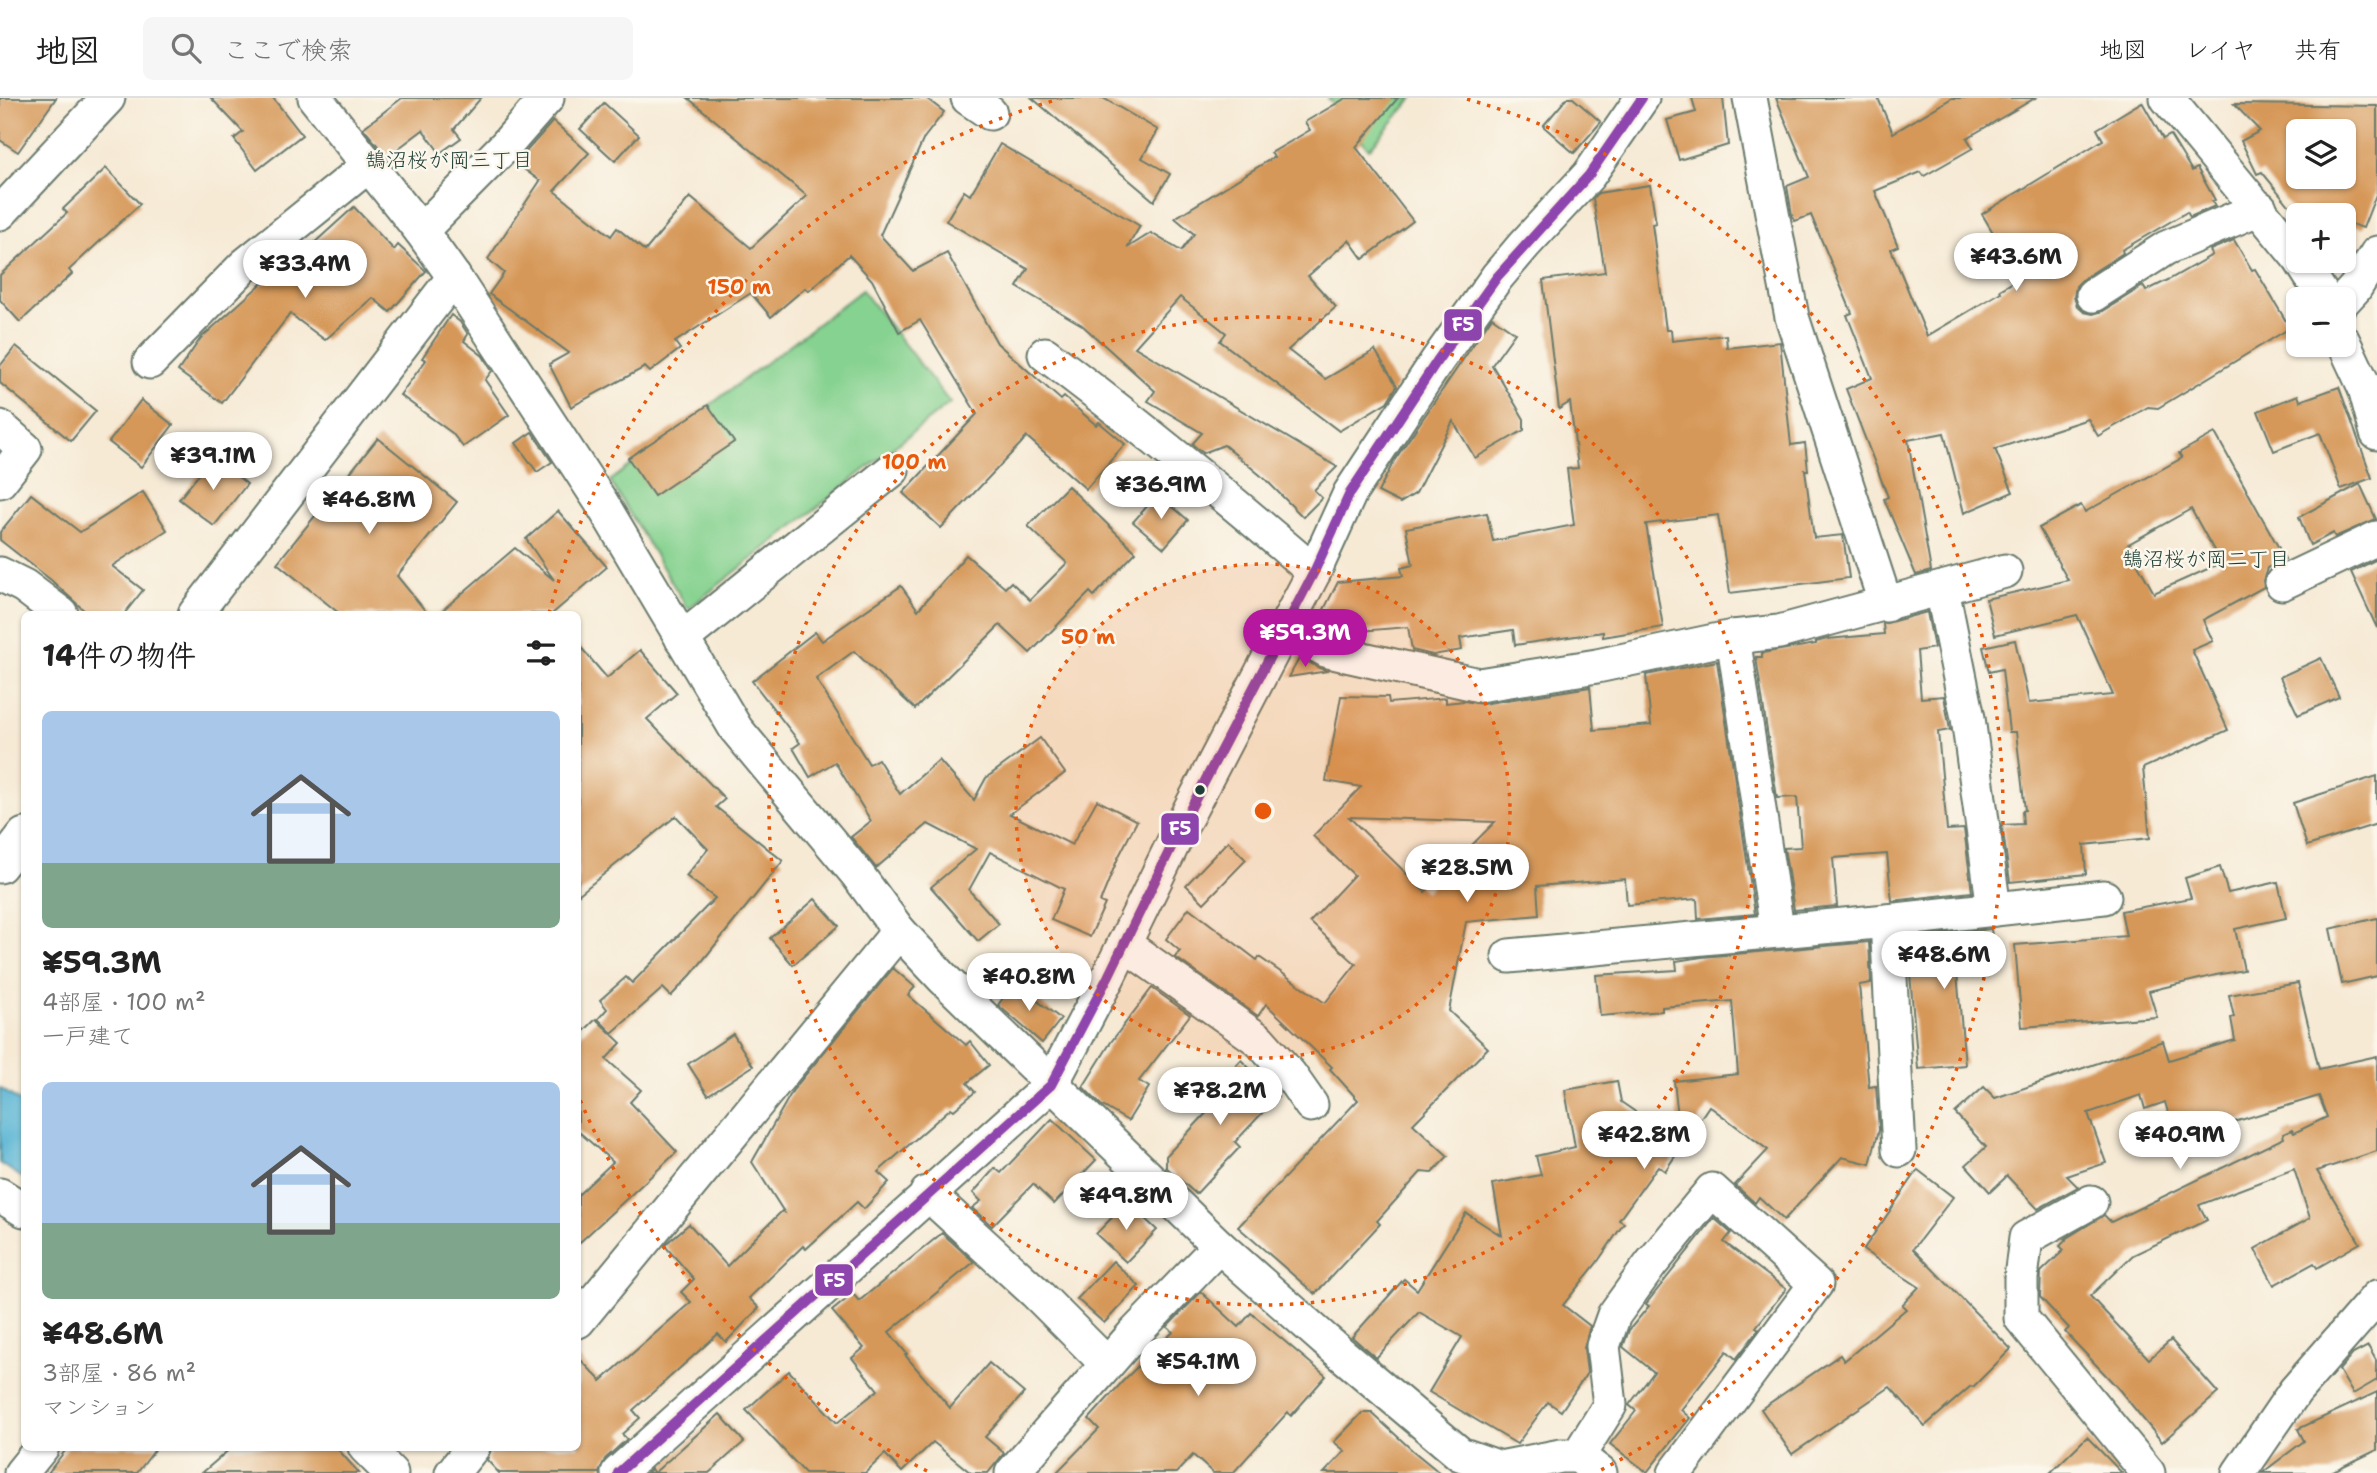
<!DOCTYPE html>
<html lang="ja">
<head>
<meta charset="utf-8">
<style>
  :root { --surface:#fff; --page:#f6f6f6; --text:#222; --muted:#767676; --line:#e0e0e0; --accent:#b5179e }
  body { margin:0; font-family:"Shantell Sans","Klee One",sans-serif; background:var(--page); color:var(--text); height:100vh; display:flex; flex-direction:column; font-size:26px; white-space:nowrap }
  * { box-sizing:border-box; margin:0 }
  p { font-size:23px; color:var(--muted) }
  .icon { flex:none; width:38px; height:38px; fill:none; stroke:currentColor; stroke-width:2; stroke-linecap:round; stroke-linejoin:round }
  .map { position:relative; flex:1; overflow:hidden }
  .sheet { position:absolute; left:21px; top:513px; width:560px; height:840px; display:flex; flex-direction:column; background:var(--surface); border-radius:10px; box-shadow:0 2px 5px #0004 }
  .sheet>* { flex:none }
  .buttons { position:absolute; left:2286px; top:21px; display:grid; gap:14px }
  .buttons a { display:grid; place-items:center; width:70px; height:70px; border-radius:10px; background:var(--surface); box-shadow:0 2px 5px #0004; font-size:35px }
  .price { position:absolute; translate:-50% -60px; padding:0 16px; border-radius:24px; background:#fff; color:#222; font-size:23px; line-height:46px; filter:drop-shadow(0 2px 4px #0008) }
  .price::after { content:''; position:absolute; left:50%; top:42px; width:21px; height:16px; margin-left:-10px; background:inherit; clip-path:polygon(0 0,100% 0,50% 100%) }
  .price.active { background:var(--accent); color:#fff }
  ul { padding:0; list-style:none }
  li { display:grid; align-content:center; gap:14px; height:371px; padding:0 21px }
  li span { display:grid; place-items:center; height:217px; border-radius:10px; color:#555 }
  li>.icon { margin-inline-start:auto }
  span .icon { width:126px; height:126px; fill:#fffc; stroke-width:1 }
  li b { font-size:30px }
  h2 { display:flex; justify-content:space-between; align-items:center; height:84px; padding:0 21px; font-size:30px }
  header { display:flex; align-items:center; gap:42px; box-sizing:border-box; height:98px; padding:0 35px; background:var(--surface); border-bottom:2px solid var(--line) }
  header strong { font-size:33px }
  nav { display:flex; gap:38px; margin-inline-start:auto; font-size:24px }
  .search { width:490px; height:63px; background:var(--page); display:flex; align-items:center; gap:18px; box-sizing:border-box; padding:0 24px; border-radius:10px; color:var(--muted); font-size:26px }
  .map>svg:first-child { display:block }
  .green { fill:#86d290; stroke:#528862; stroke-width:2 }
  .water { fill:#56b4d4; stroke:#3a7884; stroke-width:2 }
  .building { fill:#d69858; fill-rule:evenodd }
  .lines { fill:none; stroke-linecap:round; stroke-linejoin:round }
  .street-casing { stroke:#6a7a6c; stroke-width:37 }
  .street { stroke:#fff; stroke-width:33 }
  .bus-1-casing { stroke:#fbf7ec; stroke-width:16 }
  .bus-1 { stroke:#8e44ad; stroke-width:10 }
  .ring { fill:none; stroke:#e8590c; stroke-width:3.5; stroke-dasharray:3.5 7 }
  .bus-dot { fill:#1f3d34; stroke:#fbf7ec; stroke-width:2.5 }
  .labels { text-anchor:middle; stroke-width:5; stroke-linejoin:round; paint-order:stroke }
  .neighbourhood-label { font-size:21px; fill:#1f3d34; stroke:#fbf7ec }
  .centre { fill:#e8590c; stroke:#fbf7ec; stroke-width:3.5 }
  .ring-label { font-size:21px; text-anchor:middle; font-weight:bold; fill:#e8590c; stroke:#fbf7ec; stroke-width:5; stroke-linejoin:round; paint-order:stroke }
  .line-badge { stroke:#fbf7ec; stroke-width:2.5 }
  .badge-label { font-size:19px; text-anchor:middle; font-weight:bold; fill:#fff }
</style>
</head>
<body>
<header>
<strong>地図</strong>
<div class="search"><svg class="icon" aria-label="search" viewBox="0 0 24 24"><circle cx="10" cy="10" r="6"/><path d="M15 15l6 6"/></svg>ここで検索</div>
<nav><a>地図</a><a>レイヤ</a><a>共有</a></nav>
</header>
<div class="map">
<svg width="2377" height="1375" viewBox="0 0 2377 1375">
  <rect width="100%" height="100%" fill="#fbf7ec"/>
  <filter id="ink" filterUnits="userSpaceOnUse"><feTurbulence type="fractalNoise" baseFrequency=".0143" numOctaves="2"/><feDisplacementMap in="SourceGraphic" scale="14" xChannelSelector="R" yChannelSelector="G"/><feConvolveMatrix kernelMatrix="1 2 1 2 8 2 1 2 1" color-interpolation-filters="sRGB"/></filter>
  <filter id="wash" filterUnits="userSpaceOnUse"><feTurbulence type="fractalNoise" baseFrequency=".00686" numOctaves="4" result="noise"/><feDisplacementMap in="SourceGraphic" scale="28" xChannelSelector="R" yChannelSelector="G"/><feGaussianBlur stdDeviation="1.57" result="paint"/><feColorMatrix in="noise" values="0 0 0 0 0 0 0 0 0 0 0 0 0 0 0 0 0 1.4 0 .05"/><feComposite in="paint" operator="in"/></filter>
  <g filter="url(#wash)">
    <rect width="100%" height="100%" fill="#f6ead5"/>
    <g class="green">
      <polygon points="1328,0 1413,0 1369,51"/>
      <polygon points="862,192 950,305 688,511 610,383"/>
    </g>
    <polygon class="water" points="0,990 24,1006 24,1081 0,1065"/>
    <g id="blocks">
      <g class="building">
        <polygon points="0,0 56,0 18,54 0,42"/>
        <polygon points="211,0 273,0 302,37 257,72 234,41 243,34"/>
        <polygon points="402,0 481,0 454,31 461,40 440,55 423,32 387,59 363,30"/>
        <polygon points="688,0 926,0 944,14 924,40 880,137 913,173 947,155 997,245 1061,302 1064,299 1096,327 1099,324 1125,346 1086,391 1027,339 941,430 903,395 977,316 920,222 899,234 872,182 849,157 809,193 805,190 771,219 751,195 675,244 680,251 650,274 645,269 571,309 549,266 569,255 489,196 504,175 488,161 540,83 516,65 553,23 589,55 554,93 611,138 617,130 645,153 690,99 751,150 807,98"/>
        <polygon points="1032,0 1103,0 1158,32 1142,60 1170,76 1154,103"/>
        <polygon points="1346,0 1398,0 1356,49 1413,123 1363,161 1349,142 1308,178 1336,209 1288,252 1325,281 1375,252 1397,288 1387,304 1339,333 1220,243 1226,235 1180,199 1135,249 1337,369 1314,392 1322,400 1303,419 1266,382 1224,347 1203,355 1192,346 1202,335 1148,303 1155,293 1082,227 1017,189 1028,171 946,123 964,93 970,97 1000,46 1140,128 1127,150 1151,135 1181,153 1194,136 1175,120 1274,59 1271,55 1310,32 1305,24"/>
        <polygon points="1567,0 1573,0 1601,24 1574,55 1543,28"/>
        <polygon points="1692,0 1723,0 1728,47 1679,62 1667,22 1696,14"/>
        <polygon points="1776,0 1878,0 1893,35 1952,0 2035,0 1967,40 1973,50 1924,78 1921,74 1875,93 1898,148 1891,151 1927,238 2001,194 2000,192 2020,180 1982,116 2103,42 2097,31 2142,4 2163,41 2170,37 2192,73 2197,70 2215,102 2212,104 2215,108 2190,119 2187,114 2122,152 2123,155 2083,181 2076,188 2074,199 2077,208 2084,214 2093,216 2103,213 2143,188 2146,193 2170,181 2212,157 2210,152 2234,142 2252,172 2255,171 2290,230 2158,310 2148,309 2098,338 2088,321 1995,351 2013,394 1964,415 1944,335 1908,342 1931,473 1916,477 1884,401 1888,399 1846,291 1872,280 1847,217 1852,215 1811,117 1795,123 1792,117 1787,88 1809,79"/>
        <polygon points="604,5 639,37 615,63 580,31"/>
        <path d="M2234,6L2377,8V94L2363,130L2343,123V117H2297L2262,74L2257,76L2241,43L2260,33ZM2298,33H2343V79H2298Z"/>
        <polygon points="106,70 140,106 69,172 72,176 20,224 0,202 0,177 67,115 63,111"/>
        <polygon points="1650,87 1656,125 1652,126 1666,232 1671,232 1672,243 1726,237 1727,250 1780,244 1791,347 1805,345 1808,372 1805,372 1814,440 1843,437 1849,480 1730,495 1718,417 1646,426 1663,529 1603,539 1603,534 1515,547 1513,532 1460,540 1462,552 1433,557 1412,552 1408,529 1335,535 1317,525 1338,484 1403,478 1401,470 1413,467 1406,430 1487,415 1493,443 1574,427 1567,371 1578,370 1570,304 1559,311 1543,182 1605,174 1593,101 1598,95"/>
        <polygon points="354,109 394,152 398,147 426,173 390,214 373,200 325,242 290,216 222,305 178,273 201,240 288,162 291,166"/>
        <polygon points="451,217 460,224 468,236 464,243 483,258 492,273 485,282 509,317 463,349 452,335 400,297 426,262 422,260"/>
        <polygon points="1492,219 1515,235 1492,267 1524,321 1524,332 1475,360 1453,323 1416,395 1400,405 1378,394 1394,363"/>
        <polygon points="16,248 96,313 71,343 0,285 0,268"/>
        <polygon points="2339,289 2372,380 2341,391 2320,335 2274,353 2258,313 2298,297 2300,303"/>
        <polygon points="141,302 173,327 141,369 109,344"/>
        <polygon points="708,307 734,344 654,398 628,360"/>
        <polygon points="532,334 552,364 537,374 516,345"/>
        <path d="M2215,335L2285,461L2267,470L2263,483L2264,489L2203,522L2213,543L2192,552L2228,632L2143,670L2150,740L2084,747L2086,776L2010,784L2002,727L2023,726L2022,713L2025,712L2016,634H2009L2002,571L1989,574L1983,549L2015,542L2029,605L2113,597L2077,517L1995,537L1986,501L2068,482L2039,430L2081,407L2085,414L2182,360L2179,355ZM2191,411L2221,465L2154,495L2127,447Z"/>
        <polygon points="378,340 457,404 397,478 428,516 340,516 277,465"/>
        <polygon points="213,359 247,386 214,428 179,401"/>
        <polygon points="2360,386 2376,421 2335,439 2333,435 2310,447 2299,419"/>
        <polygon points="1068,388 1136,454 1094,498 1090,494 1030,555 1000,527 915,611 854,553 816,581 869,666 878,661 900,696 939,662 974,702 986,680 1040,640 1065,675 1010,716 1072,747 1097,702 1137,723 1118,760 1100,804 1105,806 1090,839 1051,822 1064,791 990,754 969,792 999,826 978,843 931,789 976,751 928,726 876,770 851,739 871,723 835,664 810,679 793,650 800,645 752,583 815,534 822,543 901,488 918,512 966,457 1005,490 1011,484 1030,502 1067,465 1028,428"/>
        <polygon points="143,394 167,432 112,468 143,492 124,516 88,516 51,482 0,442 0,434 31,396 80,434"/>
        <polygon points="1158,396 1188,422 1164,450 1133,424"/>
        <polygon points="558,413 607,469 552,516 438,516 515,450 554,482 526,441"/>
        <polygon points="2377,461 2377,530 2351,474"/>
        <polygon points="1927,514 1934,550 1917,553 1921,600 1944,598 1950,632 1938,634 1947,732 1964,731 1972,794 1892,803 1887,756 1833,760 1837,808 1794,812 1784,750 1801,749 1797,699 1777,700 1756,559 1762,559 1762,555 1816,546 1816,544 1827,541 1884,536 1883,526"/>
        <polygon points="578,546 607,580 640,552 677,595 647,621 725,701 716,709 783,763 691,877 671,898 663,890 612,935 598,921 607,911 600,902 626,879 632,885 715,800 686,778 708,751 676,718 578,797"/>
        <polygon points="1300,559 1319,570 1328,573 1289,579"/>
        <polygon points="2321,560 2339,599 2298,617 2280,579"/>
        <path d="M1717,563L1755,816L1698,821L1697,801L1627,807L1625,781L1537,788L1539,817L1466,824L1449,913L1488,950L1413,1026L1448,1058L1432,1075L1421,1074L1377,1123L1380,1126L1315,1196L1238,1129L1358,1002L1330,971L1332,969L1266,906L1258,918L1175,859L1180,853L1166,841L1189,810L1257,862L1259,859L1325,905L1356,866L1310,824L1354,777L1313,738L1361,689L1326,683L1341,598L1388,599L1389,605L1446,600V605L1464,603L1482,606L1590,589L1594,632L1651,627L1646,577ZM1349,719L1495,724L1425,794Z"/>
        <polygon points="2377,678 2377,726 2307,748 2293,705"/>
        <polygon points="1228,743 1246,762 1204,805 1186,787"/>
        <polygon points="2220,769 2228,795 2278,784 2286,820 2235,831 2244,872 2216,877 2149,893 2157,919 2022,929 2015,847 2126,838 2121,813 2191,800 2185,780"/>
        <polygon points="815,801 839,828 793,867 770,840"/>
        <polygon points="2377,820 2377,878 2342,886 2330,831"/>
        <polygon points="1991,831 1996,870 1957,875 1965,967 1918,971 1907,840"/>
        <polygon points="1869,844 1871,885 1859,887 1869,989 1876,988 1879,1032 1870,1066 1842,1059 1784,1122 1759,1099 1755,1105 1735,1087 1768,1052 1709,1008 1665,1073 1658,1068 1619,1122 1624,1125 1596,1166 1563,1207 1590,1228 1584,1250 1587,1275 1561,1313 1548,1304 1517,1346 1429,1294 1462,1239 1419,1214 1376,1260 1352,1239 1404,1181 1417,1192 1466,1115 1502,1138 1493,1086 1541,1077 1536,1058 1575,1049 1565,992 1617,983 1621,1004 1681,1045 1674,983 1738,976 1732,903 1662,909 1662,913 1600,918 1596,877 1677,872 1676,863 1702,859"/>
        <polygon points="893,870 915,889 908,897 966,947 970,943 989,967 967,985 975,994 954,1012 951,1010 878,1074 889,1084 864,1111 857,1104 806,1151 803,1148 749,1200 759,1210 726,1244 718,1236 633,1312 640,1320 622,1336 627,1341 605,1361 599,1375 499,1375 487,1362 492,1349 578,1349 578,1259 601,1283 691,1204 681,1194 694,1181 665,1148 668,1144 689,1126 727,1168 782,1113 784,1114 752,1064 793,992"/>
        <polygon points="1014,885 1061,921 1042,945 998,907"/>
        <polygon points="2298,885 2319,971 2377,958 2377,1053 2317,1073 2360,1145 2317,1170 2314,1165 2274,1187 2255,1151 2310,1120 2294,1071 2199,1107 2207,1122 2133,1157 2090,1198 2149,1261 2171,1242 2218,1295 2162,1344 2117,1289 2065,1234 2069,1230 2040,1199 2041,1174 2064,1152 2060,1148 2066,1142 2065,1141 2104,1117 2111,1124 2284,1040 2283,1036 2292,1032 2294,1035 2327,1019 2319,998 2176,1042 2165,1004 2145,1011 2141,997 2088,1015 2106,1065 2067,1078 2078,1089 2038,1111 2007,1078 1990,1094 1966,1067 1986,1049 1955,1015 1984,989 1995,1000 2163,943 2169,962 2235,942 2231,920 2234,919 2229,897"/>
        <polygon points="1152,890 1190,917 1139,983 1149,989 1128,1023 1101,1007 1083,989 1111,944"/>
        <polygon points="596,921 621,945 606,961 641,992 630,1004 677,1054 578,1146 578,1097 613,1064 578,1033 578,937 579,938"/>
        <polygon points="733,936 753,968 708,997 688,966"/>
        <polygon points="1241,962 1278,998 1235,1044 1240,1049 1196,1096 1166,1069 1166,1058 1211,1010 1203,1003"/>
        <polygon points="1052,1021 1096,1062 1054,1106 1033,1086 992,1128 972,1110 981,1103 973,1095 995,1070 1001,1075"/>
        <polygon points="1918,1072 1953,1099 1913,1151 2011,1251 1973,1289 1971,1288 1925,1328 1890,1289 1792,1356 1761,1311 1840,1257 1844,1263 1906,1211 1902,1207 1919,1189 1863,1152"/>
        <polygon points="1127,1104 1157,1132 1126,1164 1096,1136"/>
        <polygon points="1714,1120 1731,1135 1724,1144 1786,1191 1756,1229 1759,1231 1736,1261 1727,1253 1681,1312 1690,1320 1647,1374 1610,1346 1636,1313 1629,1307 1654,1274 1623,1249 1629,1232 1649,1208 1646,1206"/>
        <polygon points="942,1135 974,1164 889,1234 907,1256 905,1257 950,1310 989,1265 1024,1295 985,1339 1004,1355 988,1375 971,1375 933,1344 902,1374 885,1356 865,1375 805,1375 746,1312 789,1273 837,1325 878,1292 852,1260 864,1250 832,1213 853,1196 859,1203"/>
        <polygon points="1113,1163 1139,1188 1104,1225 1077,1201"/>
        <polygon points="1201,1194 1239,1229 1251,1215 1326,1278 1291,1318 1288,1314 1233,1375 1213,1375 1193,1357 1176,1375 1056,1375 1099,1331 1089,1321 1124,1282 1173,1234 1167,1229"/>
        <polygon points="2368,1248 2377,1264 2377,1282 2353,1296 2339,1272 2353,1256"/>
        <polygon points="2377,1294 2377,1352 2329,1375 2262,1375 2304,1343 2298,1331"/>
        <polygon points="1362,1315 1372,1315 1412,1352 1440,1375 1324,1375 1345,1353 1334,1344"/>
        <polygon points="720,1316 744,1344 709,1375 647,1375 651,1371 654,1375"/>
        <polygon points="2087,1339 2122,1375 2050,1375"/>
        <polygon points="68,1349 157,1349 137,1375 48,1375"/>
        <polygon points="232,1349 336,1349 359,1375 202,1375"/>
      </g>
    </g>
  </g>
  <g filter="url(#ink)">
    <use href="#blocks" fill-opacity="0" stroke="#6a7a6c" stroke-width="2"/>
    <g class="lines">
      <g class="street-casing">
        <g id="street">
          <polyline points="315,0 421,133 454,179 601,404 736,631 857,776 899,833 944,881 1219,1148 1325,1242 1460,1356 1500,1370 1561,1358 1578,1358 1600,1375"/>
          <polyline points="968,0 990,15"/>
          <polyline points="1750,0 1792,219 1886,507"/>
          <polyline points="2167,0 2298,159"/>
          <polyline points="0,115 108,0"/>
          <polyline points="421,133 506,47 547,0"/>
          <polyline points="2301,163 2325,201"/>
          <polyline points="2093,197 2166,150 2260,110"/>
          <polyline points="2343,203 2355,190 2377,155"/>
          <polyline points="2343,243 2365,290 2377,335"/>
          <path d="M1045,256C1137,325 1226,398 1314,474"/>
          <polyline points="150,264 245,167 369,67"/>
          <polyline points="0,329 25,351 0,383"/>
          <polyline points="0,476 24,488 61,516"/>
          <polyline points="2282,485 2377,440"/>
          <polyline points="1942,491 1968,620 1994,811"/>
          <polyline points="195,516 454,179"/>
          <polyline points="1285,529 1328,553 1479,587 1597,568 1733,539 1779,534 2005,473"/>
          <polyline points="1733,539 1777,831"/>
          <polyline points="682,541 892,372"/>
          <polyline points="0,768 24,737"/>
          <polyline points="1887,823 1899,1052"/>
          <polyline points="1124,846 1259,942 1290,977 1311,1007"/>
          <polyline points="1509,858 1887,823 2104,799"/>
          <polyline points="927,1095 1035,1194 1107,1266"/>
          <polyline points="0,1097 24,1112"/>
          <polyline points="2091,1104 2026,1140 2021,1180 2021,1220 2148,1375"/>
          <polyline points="578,1223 899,833"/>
          <polyline points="365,1349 391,1375"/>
          <polyline points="1578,1358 1610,1307 1603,1248 1614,1217 1651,1166 1712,1092 1816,1186 1675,1375"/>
          <polyline points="21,1375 42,1349"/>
          <polyline points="452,1375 473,1349"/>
          <polyline points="618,1375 1051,987 1108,879 1184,723 1314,474 1350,395 1437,263 1497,179 1524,147 1589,77 1642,0"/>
          <polyline points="1012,1375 1132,1238 1219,1148"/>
          <polyline points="2239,1375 2295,1293 2377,1199"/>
        </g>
      </g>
      <use href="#street" class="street"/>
      <g class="bus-1-casing">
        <polyline id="bus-1" points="618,1375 1051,987 1108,879 1184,723 1314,474 1350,395 1437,263 1497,179 1589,77 1642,0"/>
      </g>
      <use href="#bus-1" class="bus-1"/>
    </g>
  </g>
  <circle cx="1263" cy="713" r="247" fill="#e8590c" fill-opacity=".12"/>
  <g class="ring">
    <circle cx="1263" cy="713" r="247"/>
    <circle cx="1263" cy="713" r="494"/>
    <path d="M927 1373A741 741 0 0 1 578 997M549 515A741 741 0 0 1 1059 1M1467 1A741 741 0 0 1 1599 1373"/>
  </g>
  <circle class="bus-dot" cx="1200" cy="692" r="6"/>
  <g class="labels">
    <g class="neighbourhood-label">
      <text x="449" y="69">鵠沼桜が岡三丁目</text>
      <text x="2206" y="468">鵠沼桜が岡二丁目</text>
    </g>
  </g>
  <circle cx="1263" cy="713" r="10" class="centre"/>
  <g class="ring-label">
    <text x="739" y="196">150 m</text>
    <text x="914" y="371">100 m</text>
    <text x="1088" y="546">50 m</text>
  </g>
  <g class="line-badge">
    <rect x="1443" y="210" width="40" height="34" rx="7" fill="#8e44ad"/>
    <rect x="1160" y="714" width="40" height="34" rx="7" fill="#8e44ad"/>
    <rect x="814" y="1165" width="40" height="34" rx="7" fill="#8e44ad"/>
  </g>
  <g class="badge-label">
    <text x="1463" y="233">F5</text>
    <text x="1180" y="737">F5</text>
    <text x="834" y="1189">F5</text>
  </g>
</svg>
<div class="buttons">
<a><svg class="icon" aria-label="layers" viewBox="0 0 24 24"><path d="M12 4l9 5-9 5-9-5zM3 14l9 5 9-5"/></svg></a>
<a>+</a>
<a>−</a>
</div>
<b class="price" style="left:2016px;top:195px">¥43.6M</b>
<b class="price" style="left:305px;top:202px">¥33.4M</b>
<b class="price" style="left:213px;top:394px">¥39.1M</b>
<b class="price" style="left:1161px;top:423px">¥36.9M</b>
<b class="price" style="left:369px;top:438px">¥46.8M</b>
<b class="price active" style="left:1305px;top:571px">¥59.3M</b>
<b class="price" style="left:1467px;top:806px">¥28.5M</b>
<b class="price" style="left:1944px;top:893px">¥48.6M</b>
<b class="price" style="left:1029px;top:915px">¥40.8M</b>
<b class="price" style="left:1220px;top:1029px">¥78.2M</b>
<b class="price" style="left:1644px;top:1073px">¥42.8M</b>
<b class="price" style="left:2180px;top:1073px">¥40.9M</b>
<b class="price" style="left:1126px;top:1134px">¥49.8M</b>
<b class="price" style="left:1198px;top:1300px">¥54.1M</b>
<section class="sheet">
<h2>14件の物件<svg class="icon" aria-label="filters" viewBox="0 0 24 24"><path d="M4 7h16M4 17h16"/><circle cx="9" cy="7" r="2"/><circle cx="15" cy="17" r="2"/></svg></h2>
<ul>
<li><span style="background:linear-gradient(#a9c7e8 70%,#7fa58c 0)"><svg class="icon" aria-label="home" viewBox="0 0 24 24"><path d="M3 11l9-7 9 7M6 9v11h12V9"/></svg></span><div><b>¥59.3M</b><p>4部屋 · 100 m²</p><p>一戸建て</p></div></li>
<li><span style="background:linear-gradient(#a9c7e8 65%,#7fa58c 0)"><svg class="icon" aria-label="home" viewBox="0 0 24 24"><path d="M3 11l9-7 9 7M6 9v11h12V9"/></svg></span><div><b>¥48.6M</b><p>3部屋 · 86 m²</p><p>マンション</p></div></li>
</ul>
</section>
</div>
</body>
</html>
